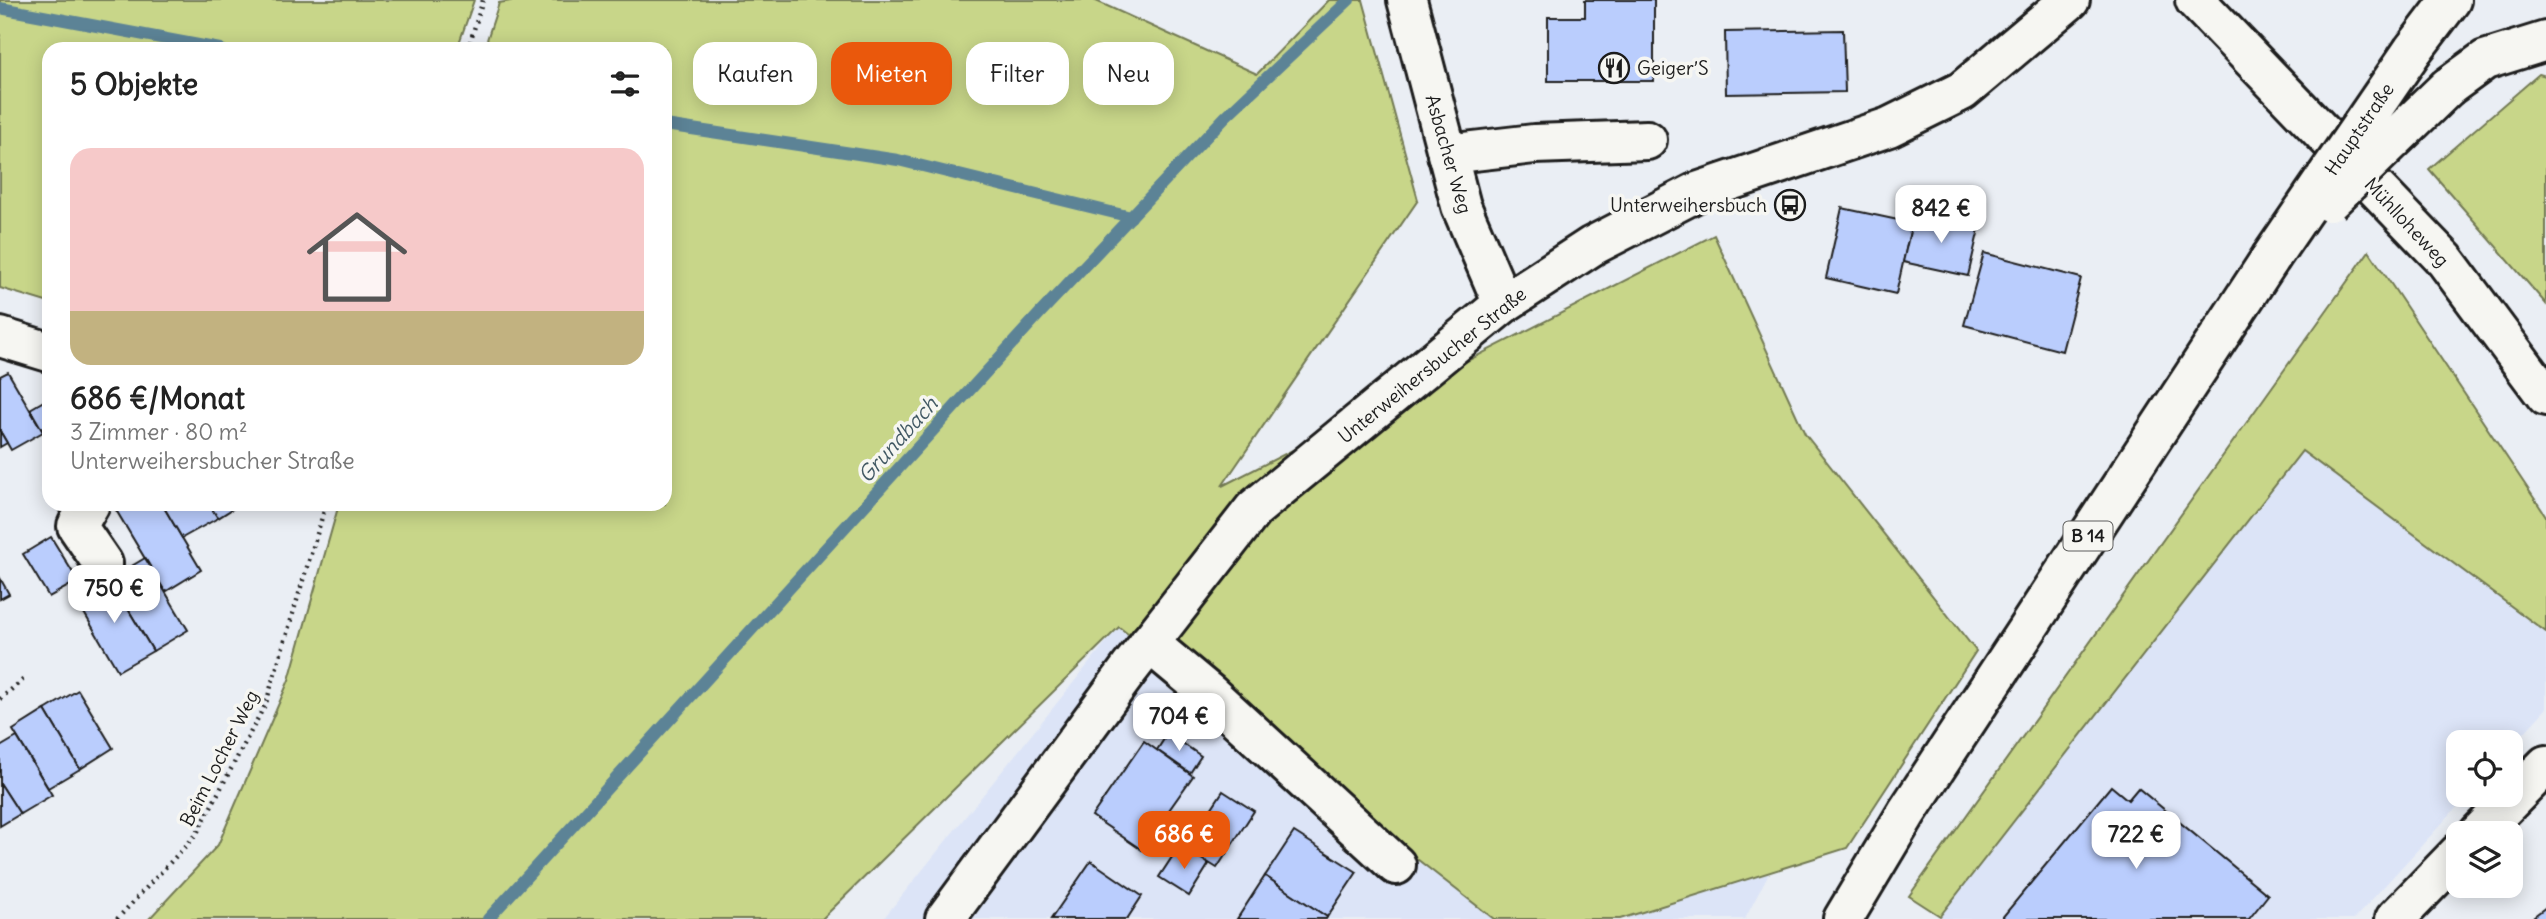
<!DOCTYPE html>
<html lang="de">
<head>
<meta charset="utf-8">
<style>
  :root { --surface:#fff; --page:#f2f2f2; --text:#222; --muted:#767676; --accent:#ea580c }
  body { margin:0; font-family:Delius,sans-serif; background:var(--page); color:var(--text); height:100vh; display:flex; flex-direction:column; font-size:26px; white-space:nowrap }
  * { box-sizing:border-box; margin:0 }
  p { font-size:23px; color:var(--muted) }
  .icon { flex:none; width:38px; height:38px; fill:none; stroke:currentColor; stroke-width:2; stroke-linecap:round; stroke-linejoin:round }
  .map { position:relative; flex:1; overflow:hidden }
  .panel { position:absolute; left:42px; top:42px; width:630px; height:469px; display:flex; flex-direction:column; background:var(--surface); border-radius:21px; box-shadow:0 4px 18px #0003 }
  .panel>* { flex:none }
  .banner { position:absolute; left:693px; top:42px; width:665px; height:63px; display:flex; gap:14px }
  .fabs { position:absolute; left:2446px; top:730px; display:grid; gap:14px }
  .fabs a { display:grid; place-items:center; width:77px; height:77px; border-radius:14px; background:var(--surface); box-shadow:0 4px 18px #0003; font-size:35px }
  .price { position:absolute; translate:-50% -60px; padding:0 16px; border-radius:14px; background:#fff; color:#222; font-size:23px; line-height:46px; filter:drop-shadow(0 2px 4px #0008) }
  .price::after { content:''; position:absolute; left:50%; top:42px; width:21px; height:16px; margin-left:-10px; background:inherit; clip-path:polygon(0 0,100% 0,50% 100%) }
  .price.active { background:var(--accent); color:#fff }
  ul { padding:0; list-style:none }
  li { display:grid; align-content:center; gap:14px; height:371px; padding:0 28px }
  li span { display:grid; place-items:center; height:217px; border-radius:21px; color:#555 }
  li>.icon { margin-inline-start:auto }
  span .icon { width:126px; height:126px; fill:#fffc; stroke-width:1 }
  li b { font-size:30px }
  h2 { display:flex; justify-content:space-between; align-items:center; height:84px; padding:0 28px; font-size:30px }
  .pill { padding:0 24px; border-radius:21px; background:var(--surface); box-shadow:0 4px 18px #0003; font-size:24px; line-height:63px }
  .pill.active { background:var(--accent); color:#fff }
  .map>svg:first-child { display:block }
  .built { fill:#dce4f7 }
  .green { fill:#c8d689; stroke:#727952; stroke-width:2 }
  .lines { fill:none; stroke-linecap:round; stroke-linejoin:round }
  .stream { stroke:#5c8396; stroke-width:12 }
  .building { fill:#bacdfd; stroke:#1c1c1c; stroke-width:2 }
  .minor-casing { stroke:#1c1c1c; stroke-width:44 }
  .major-casing { stroke:#1c1c1c; stroke-width:44 }
  .path { stroke:#1c1c1c; stroke-width:4.5; stroke-dasharray:2 5; stroke-linecap:butt }
  .minor { stroke:#f6f6f2; stroke-width:38 }
  .major { stroke:#f6f6f2; stroke-width:38 }
  .major-bridge-casing { stroke:#1c1c1c; stroke-width:44; stroke-linecap:butt }
  .major-bridge { stroke:#f6f6f2; stroke-width:38 }
  .labels { text-anchor:middle; stroke-width:7; stroke-linejoin:round; paint-order:stroke }
  .shield { fill:#f6f6f2; stroke:#5d5d5c; stroke-width:2 }
  .shield-label { font-size:18px; font-weight:bold; fill:#1c1c1c }
  .poi-label { font-size:19px; fill:#1c1c1c; stroke:#f6f6f2; text-anchor:start }
  .street-label { font-size:19px; fill:#1c1c1c; stroke:#f6f6f2 }
  .water-label { font-size:21px; font-style:italic; fill:#415863; stroke:#f6f6f2 }
</style>
</head>
<body>
<div class="map">
<svg width="2546" height="919" viewBox="0 0 2546 919">
  <rect width="100%" height="100%" fill="#eaeef4"/>
  <filter id="ink" filterUnits="userSpaceOnUse"><feTurbulence type="fractalNoise" baseFrequency=".0143" numOctaves="2"/><feDisplacementMap in="SourceGraphic" scale="14" xChannelSelector="R" yChannelSelector="G"/><feConvolveMatrix kernelMatrix="1 2 1 2 8 2 1 2 1" color-interpolation-filters="sRGB"/></filter>
  <g filter="url(#ink)">
    <g class="built">
      <polygon points="2302,451 2546,632 2546,709 2511,747 2511,742 2459,742 2459,794 2468,795 2354,919 1938,919"/>
      <polygon points="1119,626 1494,919 883,919"/>
      <polygon points="1769,873 1745,919 1620,919"/>
    </g>
    <g class="green">
      <polygon points="0,0 474,0 457,49 49,49 49,303 0,288"/>
      <polygon points="516,0 1094,0 1257,74 1329,0 1363,0 1418,200 1222,486 1714,235 1805,434 1976,651 1847,848 1620,919 1494,919 1119,627 822,919 149,919 218,845 289,680 339,504 665,504 665,49 484,49 499,3"/>
      <polygon points="2539,74 2546,76 2546,304 2429,169"/>
      <polygon points="2369,251 2546,516 2546,632 2302,451 1940,916 1909,896"/>
    </g>
    <g class="lines">
      <g class="stream">
        <polyline points="0,8 220,49"/>
        <polyline points="665,125 898,160 1131,217"/>
        <polyline points="488,919 1041,312 1225,117 1349,0"/>
      </g>
    </g>
    <g class="building">
      <polygon points="1585,0 1654,0 1654,81 1548,81 1548,17 1585,17"/>
      <polygon points="1843,30 1845,92 1726,94 1725,32"/>
      <polygon points="1842,208 1912,223 1896,294 1826,278"/>
      <polygon points="1914,214 1979,229 1968,276 1903,262"/>
      <polygon points="1984,253 2081,278 2062,351 1964,325"/>
      <polygon points="8,372 43,432 11,450 0,431 0,376"/>
      <polygon points="49,398 49,437 47,438 30,409"/>
      <polygon points="0,431 7,443 0,447"/>
      <polygon points="126,504 162,504 201,570 165,592 116,510"/>
      <polygon points="162,504 209,504 218,518 182,538"/>
      <polygon points="209,504 240,504 218,518"/>
      <polygon points="51,537 78,581 49,597 23,554"/>
      <polygon points="145,558 188,630 153,651 110,579"/>
      <polygon points="0,578 9,594 0,599"/>
      <polygon points="110,579 153,651 118,671 76,599"/>
      <polygon points="78,690 113,748 80,769 45,710"/>
      <polygon points="45,710 80,769 48,788 13,730"/>
      <polygon points="1168,733 1201,756 1190,773 1157,750"/>
      <polygon points="17,737 52,795 20,814 0,783 0,747"/>
      <polygon points="1144,741 1193,776 1167,813 1178,820 1167,835 1157,828 1142,850 1092,816"/>
      <polygon points="0,783 20,814 0,826"/>
      <polygon points="2111,786 2128,800 2138,788 2268,895 2249,919 2001,919"/>
      <polygon points="1223,791 1254,811 1217,868 1180,845 1191,828 1196,832"/>
      <polygon points="1294,832 1357,872 1327,917 1265,876"/>
      <polygon points="1180,845 1209,864 1189,896 1159,877"/>
      <polygon points="1091,861 1142,896 1127,919 1051,919"/>
      <polygon points="1265,876 1327,917 1326,919 1237,919"/>
      <polygon points="2546,907 2546,919 2537,919 2534,916"/>
    </g>
    <g class="lines">
      <g class="minor-casing">
        <g id="minor">
          <polyline points="1407,0 1461,206 1503,304"/>
          <polyline points="2195,0 2445,260 2546,396"/>
          <polyline points="1447,154 1534,144 1647,140"/>
          <polyline points="0,337 49,352"/>
          <polyline points="90,504 77,526 103,564"/>
          <polyline points="1149,643 1209,693 1396,865"/>
          <polyline points="2479,833 2546,765"/>
          <polyline points="945,919 1130,668 1254,509 1503,304 1592,246 1697,192 1889,127 1962,91 2070,0"/>
          <polyline points="2395,919 2459,853"/>
        </g>
      </g>
      <g class="major-casing">
        <g id="major">
          <polyline points="2413,50 2451,0"/>
          <polyline points="2448,87 2485,60 2546,41"/>
          <polyline points="1843,919 1907,812 2270,259"/>
        </g>
      </g>
      <g class="path">
        <polyline points="468,49 483,0"/>
        <polyline points="0,699 25,678"/>
        <polyline points="117,919 196,835 266,703 326,504"/>
      </g>
      <use href="#minor" class="minor"/>
      <use href="#major" class="major"/>
      <g class="major-bridge-casing">
        <g id="major-bridge">
          <polyline points="2329,202 2448,87"/>
          <polyline points="2270,259 2413,50"/>
        </g>
      </g>
      <use href="#major-bridge" class="major-bridge"/>
    </g>
  </g>
  <defs>
    <g id="restaurant-ring" transform="scale(1.575)"><circle r="9.5" fill="#f6f6f2" stroke="#1c1c1c" stroke-width="1.5"/><path d="M-5-6h1v4h1v-4h1v4h1v-4h1v5L-1.5 .5V6h-2V.5L-5-1ZM5-6V6H3V1.5H1.5Q1.5-4 5-6Z" fill="#1c1c1c"/></g>
    <g id="bus-ring" transform="scale(1.575)"><circle r="9.5" fill="#f6f6f2" stroke="#1c1c1c" stroke-width="1.5"/><path d="M-5-6H5V4H4V6H2V4H-2V6H-4V4H-5ZM-3.5-4V0h7V-4ZM-3.5 1.2v1.5H-2V1.2ZM2 1.2v1.5H3.5V1.2Z" fill="#1c1c1c"/></g>
  </defs>
  <g fill-rule="evenodd">
    <use href="#restaurant-ring" x="1614" y="68"/>
    <use href="#bus-ring" x="1790" y="205"/>
  </g>
  <g class="labels">
    <rect class="shield" x="2063.5" y="521.5" width="49" height="29" rx="5"/>
    <g class="shield-label">
      <text x="2088" y="542">B 14</text>
    </g>
    <g class="poi-label">
      <text x="1637" y="75">Geiger’S</text>
      <text x="1767" y="212" text-anchor="end">Unterweihersbuch</text>
    </g>
    <g class="street-label">
      <text transform="translate(2359 129) rotate(-56)" y="7">Hauptstraße</text>
      <text transform="translate(1449 154) rotate(74)" y="7">Asbacher Weg</text>
      <text transform="translate(2407 222) rotate(47)" y="7">Mühlloheweg</text>
      <text transform="translate(1432 365) rotate(-39)" y="7">Unterweihersbucher Straße</text>
      <text transform="translate(219 758) rotate(-63)" y="7">Beim Locher Weg</text>
    </g>
    <g class="water-label">
      <text transform="translate(898 440) rotate(-48)" y="7">Grundbach</text>
    </g>
  </g>
</svg>
<div class="fabs">
<a><svg class="icon" aria-label="locate" viewBox="0 0 24 24"><circle cx="12" cy="12" r="6"/><path d="M12 2v4M12 18v4M2 12h4M18 12h4"/></svg></a>
<a><svg class="icon" aria-label="layers" viewBox="0 0 24 24"><path d="M12 4l9 5-9 5-9-5zM3 14l9 5 9-5"/></svg></a>
</div>
<b class="price" style="left:1941px;top:245px">842 €</b>
<b class="price" style="left:114px;top:625px">750 €</b>
<b class="price" style="left:1179px;top:753px">704 €</b>
<b class="price active" style="left:1184px;top:871px">686 €</b>
<b class="price" style="left:2136px;top:871px">722 €</b>
<div class="banner">
<a class="pill">Kaufen</a>
<a class="pill active">Mieten</a>
<a class="pill">Filter</a>
<a class="pill">Neu</a>
</div>
<section class="panel">
<h2>5 Objekte<svg class="icon" aria-label="filters" viewBox="0 0 24 24"><path d="M4 7h16M4 17h16"/><circle cx="9" cy="7" r="2"/><circle cx="15" cy="17" r="2"/></svg></h2>
<ul>
<li><span style="background:linear-gradient(#f6c9c9 75%,#c2b280 0)"><svg class="icon" aria-label="home" viewBox="0 0 24 24"><path d="M3 11l9-7 9 7M6 9v11h12V9"/></svg></span><div><b>686 €/Monat</b><p>3 Zimmer · 80 m²</p><p>Unterweihersbucher Straße</p></div></li>
</ul>
</section>
</div>
</body>
</html>
